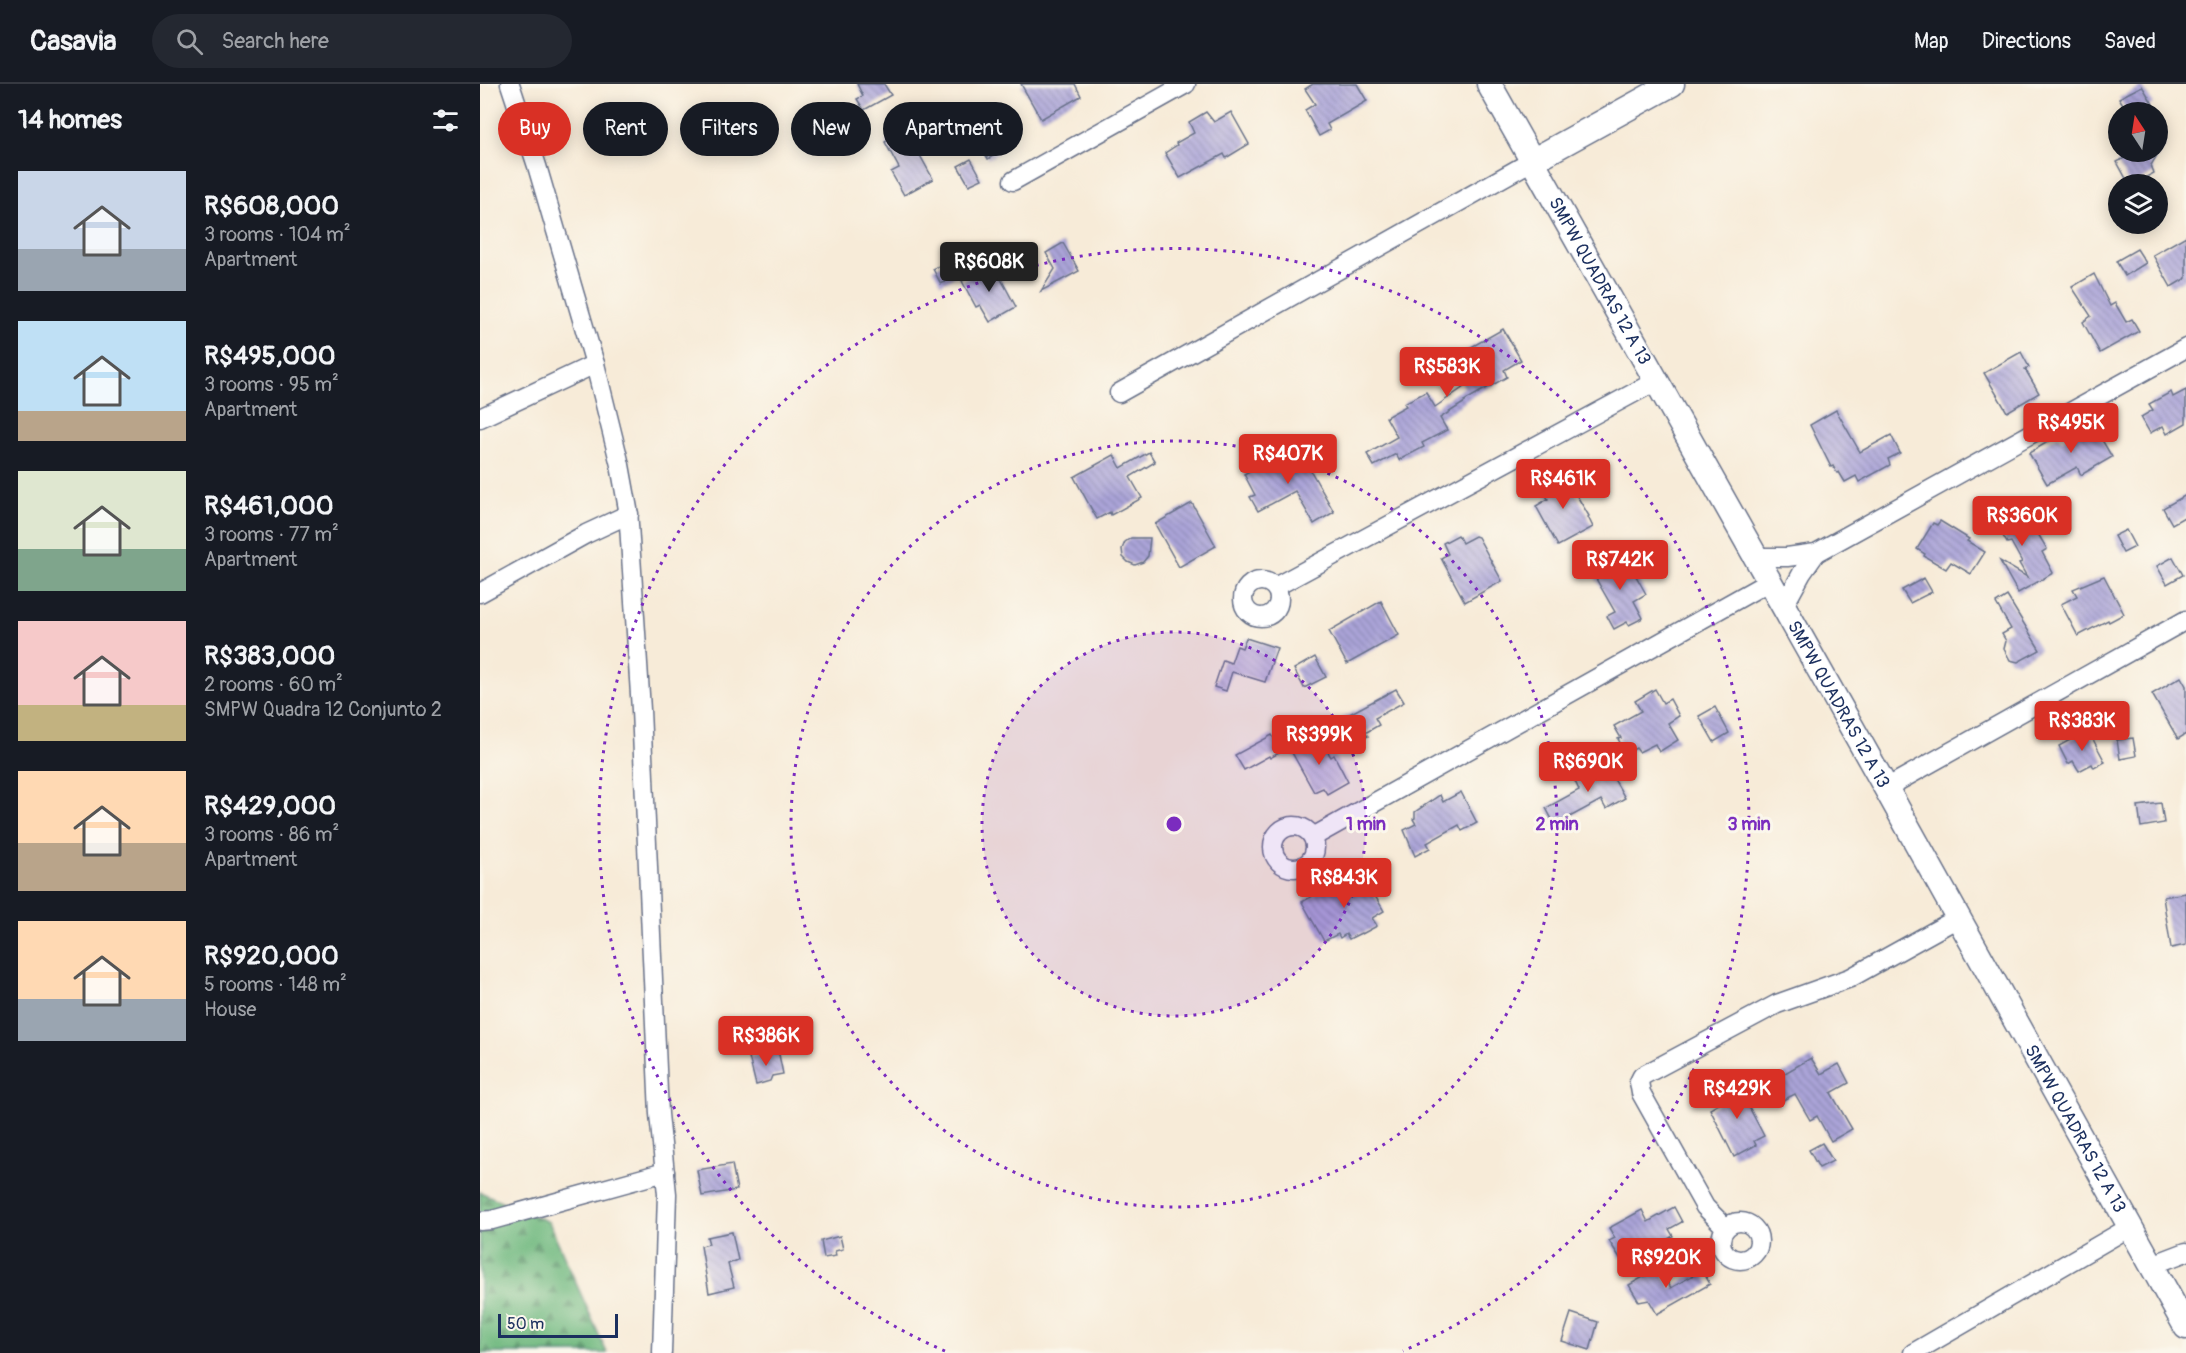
<!DOCTYPE html>
<html lang="en">
<head>
<meta charset="utf-8">
<style>
  :root { --surface:#171b24; --page:#242831; --text:#f1f3f6; --muted:#9ea1a6; --line:#363941; --accent:#d93025 }
  body { margin:0; font-family:Pangolin,sans-serif; background:var(--page); color:var(--text); height:100vh; display:flex; flex-direction:column; font-size:22px; white-space:nowrap }
  * { box-sizing:border-box; margin:0 }
  p { font-size:20px; color:var(--muted) }
  .icon { flex:none; width:33px; height:33px; fill:none; stroke:currentColor; stroke-width:2; stroke-linecap:round; stroke-linejoin:round }
  .map { position:relative; flex:1; overflow:hidden }
  .details { display:flex; flex-direction:column; background:var(--surface); width:480px }
  .details>* { flex:none }
  .banner { position:absolute; left:18px; top:18px; width:570px; height:54px; display:flex; gap:12px }
  .needle { width:39px; rotate:348deg }
  .fabs { position:absolute; left:1628px; top:18px; display:grid; gap:12px }
  .fabs a { display:grid; place-items:center; width:60px; height:60px; border-radius:50%; background:var(--surface); box-shadow:0 3px 15px #0003; font-size:30px }
  .scale { position:absolute; left:18px; bottom:15px; width:120px; box-sizing:border-box; padding-left:6px; border:3px solid #1b2f5e; border-top:0; font-size:16px; line-height:21px; white-space:nowrap; color:#1b2f5e; -webkit-text-stroke:4px #fbf7ec; paint-order:stroke }
  .price { position:absolute; translate:-50% -51px; padding:0 14px; border-radius:6px; background:var(--accent); color:#fff; font-size:20px; line-height:39px; filter:drop-shadow(0 2px 3px #0008) }
  .price::after { content:''; position:absolute; left:50%; top:36px; width:18px; height:14px; margin-left:-9px; background:inherit; clip-path:polygon(0 0,100% 0,50% 100%) }
  .price.active { background:#222; color:#fff }
  ul { padding:0; list-style:none }
  li { display:flex; align-items:center; gap:18px; height:150px; padding:0 18px }
  li span { display:grid; place-items:center; flex:none; width:168px; height:120px; border-radius:0px; color:#555 }
  li>.icon { margin-inline-start:auto }
  span .icon { width:72px; height:72px; fill:#fffc; stroke-width:1 }
  li b { font-size:26px }
  h2 { display:flex; justify-content:space-between; align-items:center; height:72px; padding:0 18px; font-size:26px }
  .pill { padding:0 21px; border-radius:27px; background:var(--surface); box-shadow:0 3px 15px #0003; font-size:21px; line-height:54px }
  .pill.active { background:var(--accent); color:#fff }
  header { display:flex; align-items:center; gap:36px; box-sizing:border-box; height:84px; padding:0 30px; background:var(--surface); border-bottom:2px solid var(--line) }
  header strong { font-size:28px }
  nav { display:flex; gap:33px; margin-inline-start:auto; font-size:21px }
  .search { width:420px; height:54px; background:var(--page); display:flex; align-items:center; gap:15px; box-sizing:border-box; padding:0 21px; border-radius:33px; color:var(--muted); font-size:22px }
  main { display:flex; flex:1; min-height:0 }
  .map>svg:first-child { display:block }
  .forest { fill:url(#forest-firs); stroke:#46746f; stroke-width:1.5 }
  .building { fill:url(#building-back-hatch) }
  .lines { fill:none; stroke-linecap:round; stroke-linejoin:round }
  .minor-casing { stroke:#687189; stroke-width:21 }
  .tertiary-casing { stroke:#687189; stroke-width:27 }
  .minor { stroke:#fff; stroke-width:18 }
  .tertiary { stroke:#fff; stroke-width:24 }
  .ring { fill:none; stroke:#7b2cbf; stroke-width:3; stroke-dasharray:3 6 }
  .labels { text-anchor:middle; stroke-width:6; stroke-linejoin:round; paint-order:stroke }
  .street-label { font-size:18px; fill:#1b2f5e; stroke:#fbf7ec }
  .centre { fill:#7b2cbf; stroke:#fbf7ec; stroke-width:3 }
  .ring-label { font-size:18px; text-anchor:middle; font-weight:bold; fill:#7b2cbf; stroke:#fbf7ec; stroke-width:6; stroke-linejoin:round; paint-order:stroke }
</style>
</head>
<body>
<header>
<strong>Casavia</strong>
<div class="search"><svg class="icon" aria-label="search" viewBox="0 0 24 24"><circle cx="10" cy="10" r="6"/><path d="M15 15l6 6"/></svg>Search here</div>
<nav><a>Map</a><a>Directions</a><a>Saved</a></nav>
</header>
<main>
<section class="details">
<h2>14 homes<svg class="icon" aria-label="filters" viewBox="0 0 24 24"><path d="M4 7h16M4 17h16"/><circle cx="9" cy="7" r="2"/><circle cx="15" cy="17" r="2"/></svg></h2>
<ul>
<li><span style="background:linear-gradient(#c9d6e8 65%,#9aa5b1 0)"><svg class="icon" aria-label="home" viewBox="0 0 24 24"><path d="M3 11l9-7 9 7M6 9v11h12V9"/></svg></span><div><b>R$608,000</b><p>3 rooms · 104 m²</p><p>Apartment</p></div></li>
<li><span style="background:linear-gradient(#bfe0f5 75%,#b9a48a 0)"><svg class="icon" aria-label="home" viewBox="0 0 24 24"><path d="M3 11l9-7 9 7M6 9v11h12V9"/></svg></span><div><b>R$495,000</b><p>3 rooms · 95 m²</p><p>Apartment</p></div></li>
<li><span style="background:linear-gradient(#dfe7d0 65%,#7fa58c 0)"><svg class="icon" aria-label="home" viewBox="0 0 24 24"><path d="M3 11l9-7 9 7M6 9v11h12V9"/></svg></span><div><b>R$461,000</b><p>3 rooms · 77 m²</p><p>Apartment</p></div></li>
<li><span style="background:linear-gradient(#f6c9c9 70%,#c2b280 0)"><svg class="icon" aria-label="home" viewBox="0 0 24 24"><path d="M3 11l9-7 9 7M6 9v11h12V9"/></svg></span><div><b>R$383,000</b><p>2 rooms · 60 m²</p><p>SMPW Quadra 12 Conjunto 2</p></div></li>
<li><span style="background:linear-gradient(#ffd9b3 60%,#b9a48a 0)"><svg class="icon" aria-label="home" viewBox="0 0 24 24"><path d="M3 11l9-7 9 7M6 9v11h12V9"/></svg></span><div><b>R$429,000</b><p>3 rooms · 86 m²</p><p>Apartment</p></div></li>
<li><span style="background:linear-gradient(#ffd9b3 65%,#9aa5b1 0)"><svg class="icon" aria-label="home" viewBox="0 0 24 24"><path d="M3 11l9-7 9 7M6 9v11h12V9"/></svg></span><div><b>R$920,000</b><p>5 rooms · 148 m²</p><p>House</p></div></li>
</ul>
</section>
<div class="map">
<svg width="1706" height="1269" viewBox="0 0 1706 1269">
  <defs>
    <pattern id="forest-firs" width="22" height="20" patternUnits="userSpaceOnUse" patternTransform="scale(1.5)"><rect width="22" height="20" fill="#71b980"/><path d="M5 1l3.5 6h-7zM16 11l3.5 6h-7z" fill="#5c976c"/></pattern>
    <pattern id="building-back-hatch" width="6" height="6" patternUnits="userSpaceOnUse" patternTransform="scale(1.5)"><rect width="6" height="6" fill="#aba4d8"/><path d="M-1 5l2 2M0 0l6 6M5-1l2 2" fill="none" stroke="#8a86b2"/></pattern>
  </defs>
  <rect width="100%" height="100%" fill="#fbf7ec"/>
  <filter id="ink" filterUnits="userSpaceOnUse"><feTurbulence type="fractalNoise" baseFrequency=".0167" numOctaves="2"/><feDisplacementMap in="SourceGraphic" scale="12" xChannelSelector="R" yChannelSelector="G"/><feConvolveMatrix kernelMatrix="1 2 1 2 8 2 1 2 1" color-interpolation-filters="sRGB"/></filter>
  <filter id="wash" filterUnits="userSpaceOnUse"><feTurbulence type="fractalNoise" baseFrequency=".008" numOctaves="4" result="noise"/><feDisplacementMap in="SourceGraphic" scale="24" xChannelSelector="R" yChannelSelector="G"/><feGaussianBlur stdDeviation="1.35" result="paint"/><feColorMatrix in="noise" values="0 0 0 0 0 0 0 0 0 0 0 0 0 0 0 0 0 1.4 0 .05"/><feComposite in="paint" operator="in"/></filter>
  <g filter="url(#wash)">
    <rect width="100%" height="100%" fill="#f7ebd8"/>
    <polygon class="forest" points="0,1108 69,1138 127,1269 0,1269"/>
    <g id="blocks">
      <g class="building">
        <polygon points="377,0 404,0 411,11 384,26 377,15 383,12"/>
        <polygon points="541,0 595,0 601,12 561,35"/>
        <polygon points="833,0 877,0 887,17 847,40 850,46 839,52 825,26 835,20 825,5"/>
        <polygon points="1662,2 1673,20 1658,28 1648,28 1639,14"/>
        <polygon points="726,28 734,38 751,28 769,60 746,74 744,70 700,94 685,69 697,61 696,59 714,49 709,38"/>
        <polygon points="505,41 520,68 508,75 492,48"/>
        <polygon points="426,46 453,95 424,111 411,88 419,84 405,58"/>
        <polygon points="1685,58 1671,81 1674,89 1654,100 1649,100 1637,78 1650,71 1653,76 1670,68 1677,68 1677,63"/>
        <polygon points="491,75 502,95 489,101 478,82"/>
        <polygon points="1706,152 1706,194 1691,203 1673,171"/>
        <polygon points="583,159 599,187 561,207 575,185 566,169"/>
        <polygon points="1657,165 1666,179 1645,192 1636,177"/>
        <polygon points="466,178 474,193 461,200 453,185"/>
        <polygon points="514,182 536,223 510,238 500,221 496,223 482,197 504,185 506,187"/>
        <polygon points="1614,190 1630,222 1635,219 1646,238 1652,235 1659,247 1620,269 1603,238 1611,232 1592,203"/>
        <polygon points="1023,245 1041,276 1024,286 1027,293 984,317 985,318 960,334 967,346 942,359 944,363 919,376 916,370 894,382 887,370 917,353 906,333 926,322 924,319 946,308 955,323 984,303 977,291 988,286 979,270"/>
        <polygon points="1541,268 1549,283 1545,285 1559,309 1527,328 1504,289"/>
        <polygon points="1706,306 1706,339 1687,350 1683,342 1670,349 1661,333 1673,326 1669,320 1691,308 1693,313"/>
        <polygon points="1356,326 1380,368 1411,351 1420,369 1408,375 1410,381 1379,398 1376,392 1365,398 1359,388 1357,389 1353,382 1351,383 1330,341"/>
        <polygon points="1612,339 1632,373 1601,391 1597,383 1567,400 1549,369 1578,352 1582,356"/>
        <polygon points="807,366 811,373 820,368 854,428 834,440 815,407 778,427 770,413 775,411 764,390"/>
        <polygon points="669,368 675,378 650,393 662,414 631,431 630,428 617,435 594,393 634,371 641,384"/>
        <polygon points="1082,387 1109,432 1108,433 1113,443 1078,462 1056,422 1068,415 1060,400"/>
        <polygon points="1706,411 1706,432 1692,440 1683,424"/>
        <polygon points="1533,416 1550,445 1554,443 1567,465 1562,468 1573,489 1538,509 1520,477 1547,493 1539,479 1542,478 1531,458 1527,459 1510,429"/>
        <polygon points="712,419 736,462 699,483 675,440"/>
        <polygon points="1460,437 1489,455 1487,457 1505,468 1491,490 1471,478 1466,485 1444,472 1445,470 1437,465 1453,439 1457,441"/>
        <polygon points="1646,446 1655,463 1643,469 1634,452"/>
        <polygon points="978,451 982,459 995,452 998,453 1022,497 985,518 961,474 968,470 963,459"/>
        <polygon points="651,454 670,454 668,472 663,478 655,481 648,478 643,473 642,465 645,458"/>
        <polygon points="1693,473 1703,491 1687,500 1677,482"/>
        <polygon points="1146,474 1166,510 1154,517 1163,534 1149,541 1147,538 1134,545 1127,532 1135,528 1111,486 1127,477 1130,483"/>
        <polygon points="1624,492 1644,530 1629,538 1628,536 1598,552 1581,520 1597,512 1593,505"/>
        <polygon points="1444,494 1452,508 1430,519 1422,506"/>
        <polygon points="1527,512 1560,566 1538,578 1530,576 1524,565 1526,557 1522,550 1531,545 1516,519"/>
        <polygon points="901,517 919,551 867,580 849,547"/>
        <polygon points="766,554 797,564 785,598 752,588 746,607 734,603 743,576 751,579 757,562 762,564"/>
        <polygon points="835,573 846,593 824,604 814,585"/>
        <polygon points="1701,593 1706,602 1706,650 1698,655 1672,610"/>
        <polygon points="916,605 924,618 895,634 899,641 885,649 888,652 875,659 860,635"/>
        <polygon points="1175,605 1183,619 1190,615 1199,632 1188,639 1198,656 1179,668 1175,660 1159,668 1156,664 1146,669 1138,655 1141,654 1134,642 1161,627 1155,617"/>
        <polygon points="1235,623 1249,649 1234,658 1219,632"/>
        <polygon points="1608,646 1625,678 1614,684 1612,680 1599,687 1593,677 1588,680 1579,662"/>
        <polygon points="792,651 801,668 790,674 789,672 764,686 755,671"/>
        <polygon points="837,651 851,673 854,671 868,698 847,710 843,704 834,708 810,665"/>
        <polygon points="1653,654 1656,672 1640,675 1637,656"/>
        <polygon points="1123,676 1145,714 1126,725 1121,716 1075,741 1066,724 1099,706 1093,693"/>
        <polygon points="981,708 997,739 982,747 979,741 947,759 950,764 935,772 924,746 936,740 933,735 935,734 935,728 960,711 963,718"/>
        <polygon points="1681,719 1684,739 1661,743 1658,722"/>
        <polygon points="873,789 885,809 891,805 904,827 892,834 897,842 882,850 881,849 869,855 866,850 860,854 858,850 844,857 822,818"/>
        <polygon points="1706,809 1706,861 1691,864 1683,813"/>
        <polygon points="298,966 303,990 292,992 290,997 276,1001 269,973"/>
        <polygon points="1331,974 1341,990 1359,980 1369,999 1351,1009 1372,1045 1351,1057 1337,1032 1330,1036 1315,1010 1297,1019 1286,1000"/>
        <polygon points="1254,994 1284,1052 1274,1057 1276,1061 1254,1073 1230,1025 1250,1014 1242,1000"/>
        <polygon points="1342,1059 1353,1077 1339,1084 1329,1066"/>
        <polygon points="252,1080 257,1106 222,1112 217,1086"/>
        <polygon points="1194,1123 1202,1138 1189,1145 1193,1152 1164,1169 1160,1162 1140,1174 1129,1157 1135,1154 1129,1144 1162,1126 1168,1138"/>
        <polygon points="252,1148 258,1176 248,1180 254,1203 229,1209 221,1162 229,1160 227,1153"/>
        <polygon points="360,1152 363,1165 355,1167 356,1172 344,1174 341,1157"/>
        <polygon points="1179,1184 1191,1204 1222,1186 1230,1200 1177,1230 1169,1216 1159,1218 1149,1201"/>
        <polygon points="1091,1229 1118,1238 1110,1266 1082,1257"/>
      </g>
    </g>
  </g>
  <g filter="url(#ink)">
    <use href="#blocks" fill-opacity="0" stroke="#687189" stroke-width="1.5"/>
    <g class="lines">
      <g class="minor-casing">
        <g id="minor">
          <polyline points="30,0 57,82 115,280 140,381 148,425 161,626 179,1030 187,1110 182,1269"/>
          <polyline points="533,97 706,0"/>
          <polyline points="639,309 1052,77"/>
          <polyline points="0,334 115,280"/>
          <polyline points="1276,473 1307,473 1336,469 1706,264"/>
          <circle cx="781" cy="515" r="18"/>
          <polyline points="795,503 1176,297"/>
          <polyline points="0,509 106,450 149,430"/>
          <polyline points="1304,522 1322,489 1336,469"/>
          <polyline points="1406,704 1706,536"/>
          <circle cx="814" cy="763" r="21"/>
          <polyline points="833,753 1290,497"/>
          <polyline points="0,1137 12,1136 185,1088"/>
          <circle cx="1260" cy="1157" r="19"/>
          <polyline points="1246,1144 1225,1123 1161,1009 1159,998 1162,992 1297,920 1370,894 1478,834"/>
          <polyline points="1672,1181 1706,1168"/>
          <polyline points="1433,1269 1650,1143"/>
        </g>
      </g>
      <g class="tertiary-casing">
        <g id="tertiary">
          <path id="s1" d="M1009,0L1406,704L1706,1243"/>
          <polyline points="1052,77 1192,0"/>
        </g>
      </g>
      <use href="#minor" class="minor"/>
      <use href="#tertiary" class="tertiary"/>
    </g>
  </g>
  <circle cx="694" cy="740" r="192" fill="#7b2cbf" fill-opacity=".12"/>
  <g class="ring">
    <circle cx="694" cy="740" r="192"/>
    <circle cx="694" cy="740" r="383"/>
    <path d="M465 1267A575 575 0 1 1 923 1267"/>
  </g>
  <g class="labels">
    <g class="street-label">
      <text dy="6" stroke="none"><textPath href="#s1" startOffset="226">SMPW QUADRAS 12 A 13</textPath></text>
      <text dy="6" stroke="none"><textPath href="#s1" startOffset="712">SMPW QUADRAS 12 A 13</textPath></text>
      <text dy="6" stroke="none"><textPath href="#s1" startOffset="1198">SMPW QUADRAS 12 A 13</textPath></text>
    </g>
  </g>
  <circle cx="694" cy="740" r="9" class="centre"/>
  <g class="ring-label">
    <text x="886" y="746">1 min</text>
    <text x="1077" y="746">2 min</text>
    <text x="1269" y="746">3 min</text>
  </g>
</svg>
<div class="fabs">
<a><svg class="needle" viewBox="-14 -14 28 28"><path d="M0-13l5 13h-10z" fill="#e53935"/><path d="M0 13l5-13h-10z" fill="#9ea1a6"/></svg></a>
<a><svg class="icon" aria-label="layers" viewBox="0 0 24 24"><path d="M12 4l9 5-9 5-9-5zM3 14l9 5 9-5"/></svg></a>
</div>
<div class="scale">50 m</div>
<b class="price active" style="left:509px;top:209px">R$608K</b>
<b class="price" style="left:967px;top:314px">R$583K</b>
<b class="price" style="left:1591px;top:370px">R$495K</b>
<b class="price" style="left:808px;top:401px">R$407K</b>
<b class="price" style="left:1083px;top:426px">R$461K</b>
<b class="price" style="left:1542px;top:463px">R$360K</b>
<b class="price" style="left:1140px;top:507px">R$742K</b>
<b class="price" style="left:1602px;top:668px">R$383K</b>
<b class="price" style="left:839px;top:682px">R$399K</b>
<b class="price" style="left:1108px;top:709px">R$690K</b>
<b class="price" style="left:864px;top:825px">R$843K</b>
<b class="price" style="left:286px;top:983px">R$386K</b>
<b class="price" style="left:1257px;top:1036px">R$429K</b>
<b class="price" style="left:1186px;top:1205px">R$920K</b>
<div class="banner">
<a class="pill active">Buy</a>
<a class="pill">Rent</a>
<a class="pill">Filters</a>
<a class="pill">New</a>
<a class="pill">Apartment</a>
</div>
</div>
</main>
</body>
</html>
